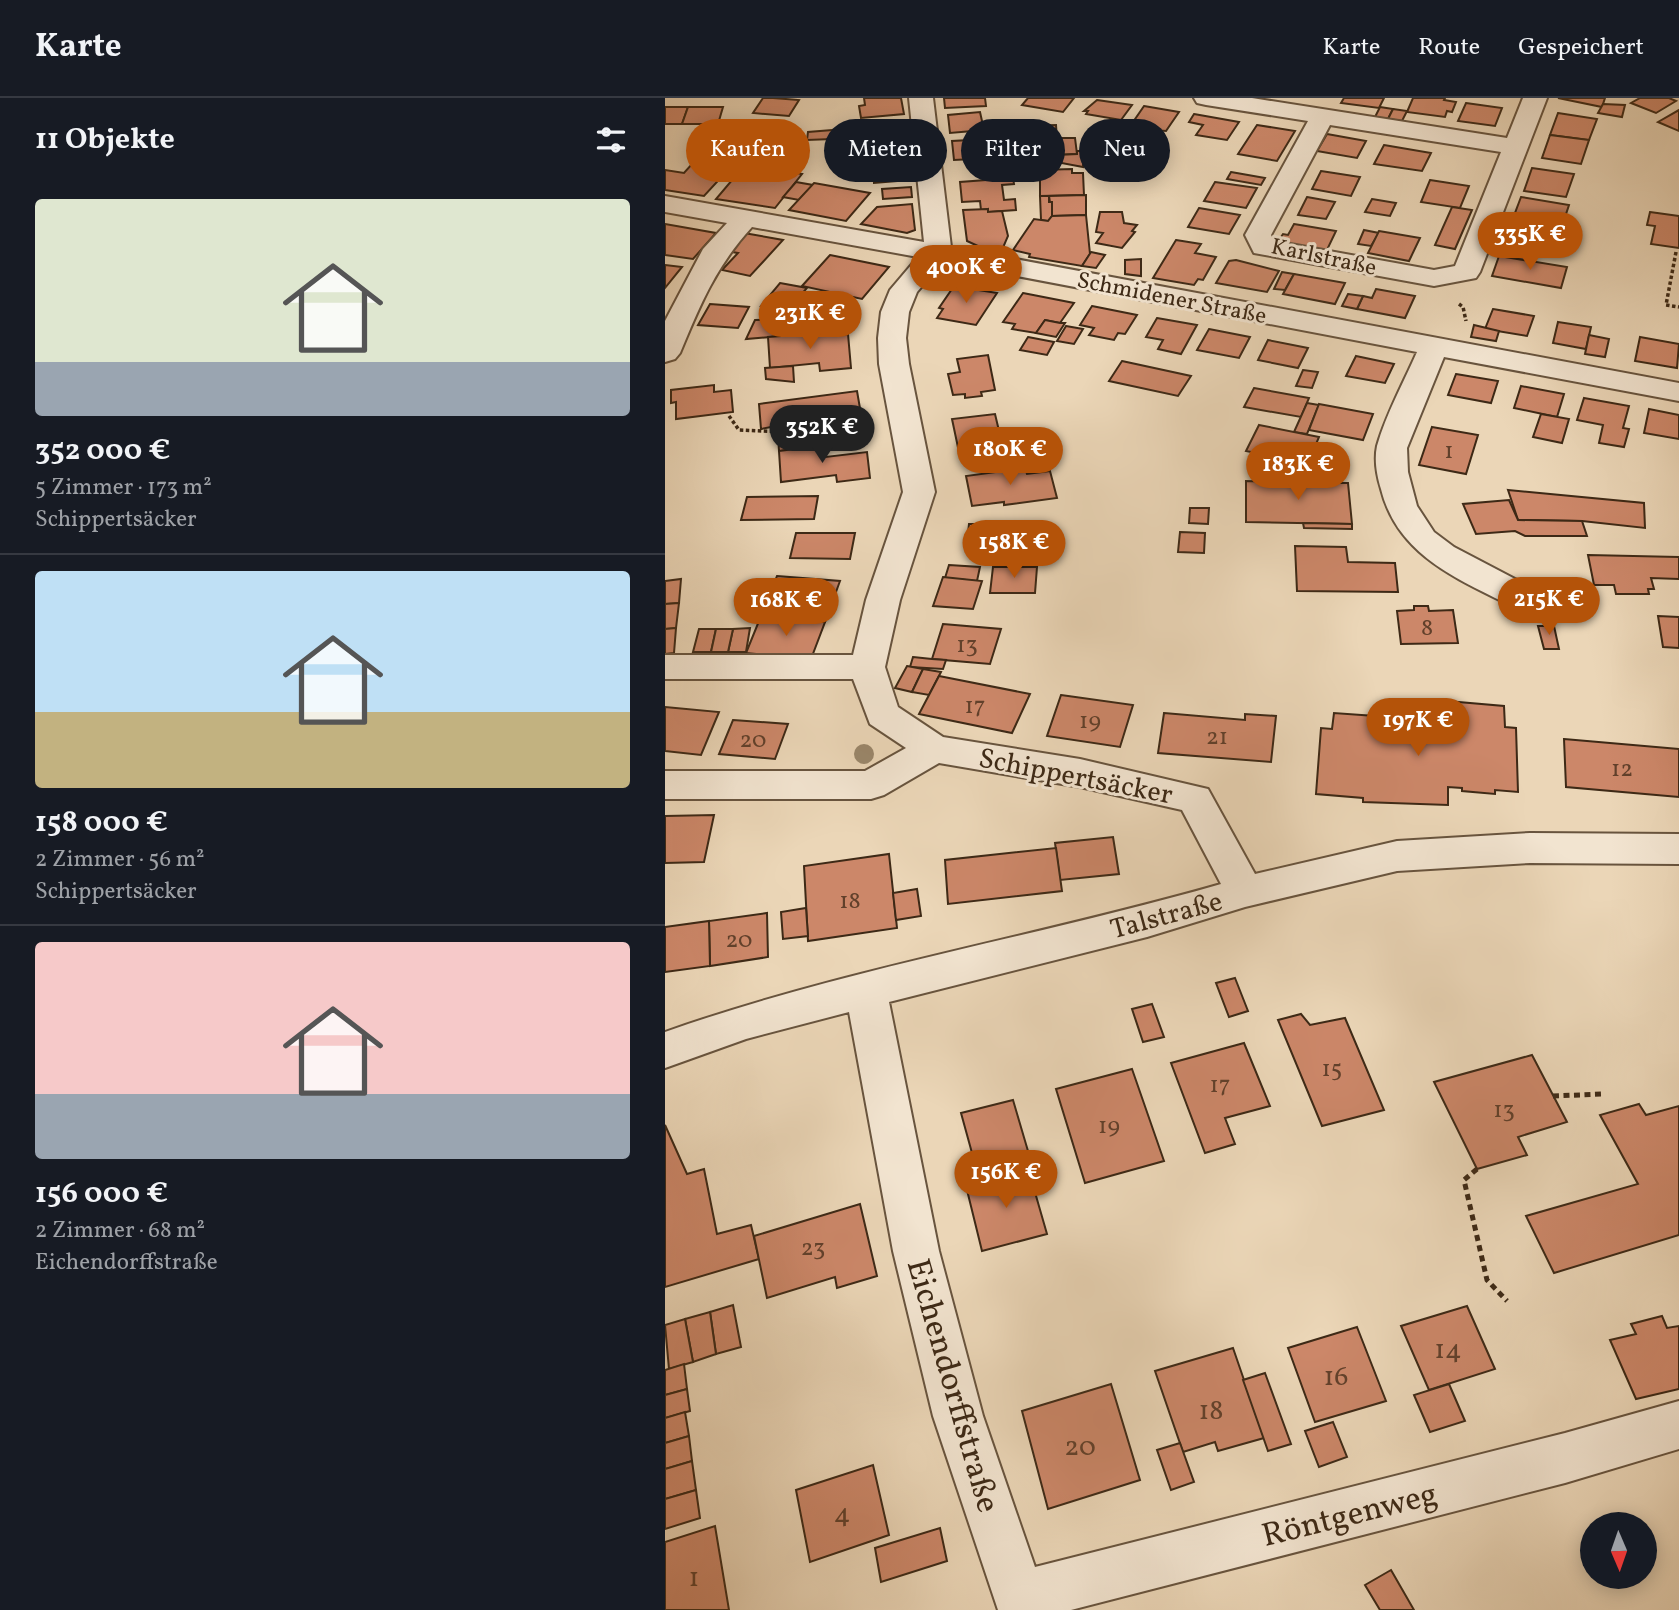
<!DOCTYPE html>
<html lang="de">
<head>
<meta charset="utf-8">
<style>
  :root { --surface:#171b24; --page:#20242c; --text:#f1f3f6; --muted:#9ea1a6; --line:#363941; --accent:#b45309 }
  body { margin:0; font-family:Vollkorn,serif; background:var(--page); color:var(--text); height:100vh; display:flex; flex-direction:column; font-size:26px; white-space:nowrap }
  * { box-sizing:border-box; margin:0 }
  p { font-size:23px; color:var(--muted) }
  .icon { flex:none; width:38px; height:38px; fill:none; stroke:currentColor; stroke-width:2; stroke-linecap:round; stroke-linejoin:round }
  .map { position:relative; flex:1; overflow:hidden }
  .side { display:flex; flex-direction:column; background:var(--surface); width:665px }
  .side>* { flex:none }
  .guide { position:absolute; left:21px; top:21px; width:665px; height:63px; display:flex; gap:14px }
  .needle { width:46px; rotate:178deg }
  .buttons { position:absolute; left:915px; top:1414px; display:grid; gap:14px }
  .buttons a { display:grid; place-items:center; width:77px; height:77px; border-radius:50%; background:var(--surface); box-shadow:0 4px 18px #0003; font-size:35px }
  .price { position:absolute; translate:-50% -60px; padding:0 16px; border-radius:24px; background:var(--accent); color:#fff; font-size:23px; line-height:46px; filter:drop-shadow(0 2px 4px #0008) }
  .price::after { content:''; position:absolute; left:50%; top:42px; width:21px; height:16px; margin-left:-10px; background:inherit; clip-path:polygon(0 0,100% 0,50% 100%) }
  .price.current { background:#222; color:#fff }
  ul { padding:0; list-style:none }
  li { display:grid; align-content:center; gap:14px; height:371px; padding:0 35px }
  li+li { border-top:2px solid var(--line) }
  li span { display:grid; place-items:center; height:217px; border-radius:7px; color:#555 }
  li>.icon { margin-inline-start:auto }
  span .icon { width:126px; height:126px; fill:#fffc; stroke-width:1 }
  li b { font-size:30px }
  h2 { display:flex; justify-content:space-between; align-items:center; height:84px; padding:0 35px; font-size:30px }
  .pill { padding:0 24px; border-radius:32px; background:var(--surface); box-shadow:0 4px 18px #0003; font-size:24px; line-height:63px }
  .pill.current { background:var(--accent); color:#fff }
  header { display:flex; align-items:center; gap:42px; box-sizing:border-box; height:98px; padding:0 35px; background:var(--surface); border-bottom:2px solid var(--line) }
  header strong { font-size:33px }
  nav { display:flex; gap:38px; margin-inline-start:auto; font-size:24px }
  main { display:flex; flex:1; min-height:0 }
  .map>svg:first-child { display:block }
  .building { fill:#cc8769; stroke:#3d2916; stroke-width:2 }
  .lines { fill:none; stroke-linecap:round; stroke-linejoin:round }
  .minor-casing { stroke:#68543e; stroke-width:4 }
  .path-far1 { stroke:#3d2916; stroke-width:3.5; stroke-dasharray:3.5 2.5; stroke-linecap:butt }
  .path { stroke:#3d2916; stroke-width:5; stroke-dasharray:6 4.5; stroke-linecap:butt }
  .minor { fill:#f2e4d0; fill-rule:evenodd }
  .tree { fill:#9a876b }
  .labels { text-anchor:middle; stroke-width:6; stroke-linejoin:round; paint-order:stroke }
  .far-street-label { font-size:23px; fill:#3d2916; stroke:#f2e4d0 }
  .number-label { font-size:24px; fill:#61402b }
  .street-label { font-size:28px; fill:#3d2916; stroke:#f2e4d0 }
  .near-number-label { font-size:28px; fill:#61402b }
  .near-street-label { font-size:33px; fill:#3d2916; stroke:#f2e4d0 }
</style>
</head>
<body>
<header>
<strong>Karte</strong>
<nav><a>Karte</a><a>Route</a><a>Gespeichert</a></nav>
</header>
<main>
<section class="side">
<h2>11 Objekte<svg class="icon" aria-label="filters" viewBox="0 0 24 24"><path d="M4 7h16M4 17h16"/><circle cx="9" cy="7" r="2"/><circle cx="15" cy="17" r="2"/></svg></h2>
<ul>
<li><span style="background:linear-gradient(#dfe7d0 75%,#9aa5b1 0)"><svg class="icon" aria-label="home" viewBox="0 0 24 24"><path d="M3 11l9-7 9 7M6 9v11h12V9"/></svg></span><div><b>352 000 €</b><p>5 Zimmer · 173 m²</p><p>Schippertsäcker</p></div></li>
<li><span style="background:linear-gradient(#bfe0f5 65%,#c2b280 0)"><svg class="icon" aria-label="home" viewBox="0 0 24 24"><path d="M3 11l9-7 9 7M6 9v11h12V9"/></svg></span><div><b>158 000 €</b><p>2 Zimmer · 56 m²</p><p>Schippertsäcker</p></div></li>
<li><span style="background:linear-gradient(#f6c9c9 70%,#9aa5b1 0)"><svg class="icon" aria-label="home" viewBox="0 0 24 24"><path d="M3 11l9-7 9 7M6 9v11h12V9"/></svg></span><div><b>156 000 €</b><p>2 Zimmer · 68 m²</p><p>Eichendorffstraße</p></div></li>
</ul>
</section>
<div class="map">
<svg width="1014" height="1512" viewBox="0 0 1014 1512">
  <rect width="100%" height="100%" fill="#ebd6b7"/>
  <filter id="stains"><feTurbulence type="fractalNoise" baseFrequency=".00286" numOctaves="4"/><feColorMatrix values="0 0 0 0 .2 0 0 0 0 .09 0 0 0 0 .02 0 0 0 .5 -.17"/></filter>
  <radialGradient id="worn" r=".72"><stop offset=".6" stop-color="#630" stop-opacity="0"/><stop offset="1" stop-color="#630" stop-opacity=".3"/></radialGradient>
  <g class="building">
    <polygon points="98,0 108,0 134,2 124,18 88,15"/>
    <polygon points="199,0 236,0 239,16 196,20 194,8 200,7"/>
    <polygon points="279,0 320,0 321,8 280,10"/>
    <polygon points="363,0 409,0 398,14 357,7"/>
    <polygon points="679,0 719,0 714,10 676,5"/>
    <polygon points="748,0 780,0 779,2 791,4 787,14 782,13 780,19 742,14"/>
    <polygon points="893,0 940,0 937,9"/>
    <polygon points="975,0 1004,0 1011,3 991,15 966,5"/>
    <polygon points="432,2 467,7 456,22 421,16 423,13 419,13"/>
    <polygon points="801,5 837,10 830,28 793,23"/>
    <polygon points="938,6 960,7 957,19 933,15"/>
    <polygon points="479,8 514,14 501,33 464,30"/>
    <polygon points="0,9 23,9 17,26 0,26"/>
    <polygon points="23,9 58,9 53,26 17,26"/>
    <polygon points="715,9 728,11 723,21 710,19"/>
    <polygon points="728,11 742,13 737,23 723,21"/>
    <polygon points="1014,12 1014,33 993,24"/>
    <polygon points="315,14 319,32 285,35 283,17"/>
    <polygon points="893,15 932,21 924,42 885,37"/>
    <polygon points="529,16 574,24 562,42 531,37 538,27 524,24"/>
    <polygon points="236,23 238,40 205,43 203,25"/>
    <polygon points="41,26 64,26 59,41 36,41"/>
    <polygon points="391,27 393,57 359,56 357,28"/>
    <polygon points="592,27 630,33 612,63 573,56"/>
    <polygon points="192,30 193,40 142,42 143,34"/>
    <polygon points="72,32 97,32 128,36 116,51 120,52 112,63 99,63 67,58"/>
    <polygon points="662,36 701,43 692,60 652,53"/>
    <polygon points="885,37 924,42 916,66 877,60"/>
    <polygon points="238,40 240,58 207,61 205,43"/>
    <polygon points="392,40 410,40 412,56 393,57"/>
    <polygon points="323,41 326,60 289,62 287,43"/>
    <polygon points="719,47 766,55 757,73 709,66"/>
    <polygon points="412,53 418,53 418,69 391,64 391,57 412,56"/>
    <rect x="418" y="53" width="15" height="10"/>
    <polygon points="243,63 244,82 209,85 209,76 192,77 191,66"/>
    <polygon points="27,66 63,72 39,98 0,92 0,72 19,75"/>
    <polygon points="867,70 909,76 901,99 859,93"/>
    <polygon points="407,71 407,75 418,75 419,97 375,98 375,72"/>
    <polygon points="119,73 137,76 110,110 51,101 73,75 113,80"/>
    <polygon points="656,73 695,79 686,98 647,91"/>
    <polygon points="566,74 600,80 596,87 562,81"/>
    <polygon points="348,80 349,86 337,87 339,102 350,101 351,112 323,114 323,111 316,112 315,103 297,104 295,84"/>
    <polygon points="765,82 804,88 795,110 756,104"/>
    <polygon points="131,84 148,87 134,102 118,99"/>
    <polygon points="550,84 592,90 581,110 539,103"/>
    <polygon points="149,85 205,95 181,123 124,112"/>
    <polygon points="246,89 247,99 218,101 217,91"/>
    <polygon points="421,97 421,117 387,118 384,98"/>
    <polygon points="375,98 384,98 384,104 387,104 387,118 383,123 376,122"/>
    <polygon points="642,99 670,104 661,121 633,117"/>
    <polygon points="856,99 904,107 900,119 883,116 882,120 850,115"/>
    <polygon points="707,101 731,105 725,118 700,114"/>
    <polygon points="247,106 250,132 242,135 196,126 212,109"/>
    <polygon points="787,109 807,112 790,151 770,147"/>
    <polygon points="534,110 575,117 564,136 523,129"/>
    <polygon points="323,111 323,114 337,113 343,138 337,152 315,149 302,143 298,112"/>
    <polygon points="435,114 457,114 459,125 472,127 467,133 470,134 457,150 431,145 438,135 431,134"/>
    <polygon points="985,114 1014,118 1014,150 986,146 990,128 982,127"/>
    <polygon points="421,117 425,156 417,168 364,159 365,156 348,152 369,121 383,123 387,118"/>
    <polygon points="852,122 876,126 874,132 850,128"/>
    <polygon points="0,126 51,135 28,161 0,157"/>
    <polygon points="629,126 671,133 661,154 612,145 618,136 623,137"/>
    <polygon points="847,128 901,136 896,154 881,152 879,157 852,152 853,147 841,145"/>
    <polygon points="699,132 714,135 706,148 693,146"/>
    <polygon points="714,133 755,140 744,163 703,155"/>
    <polygon points="79,135 118,142 85,178 57,172 73,155 61,153"/>
    <polygon points="511,142 536,146 530,155 551,159 538,182 533,181 529,187 488,180"/>
    <polygon points="838,152 868,157 865,163 836,159"/>
    <polygon points="426,154 440,157 431,170 417,168"/>
    <polygon points="165,157 224,169 197,201 137,188"/>
    <polygon points="834,158 902,169 896,190 827,178"/>
    <polygon points="476,161 476,178 460,176 460,162"/>
    <polygon points="571,162 614,173 602,194 551,185 564,163"/>
    <polygon points="0,167 17,169 0,190"/>
    <polygon points="617,174 629,176 620,192 609,191"/>
    <polygon points="629,176 680,185 670,206 618,196"/>
    <polygon points="115,185 142,190 122,213 96,208"/>
    <polygon points="289,188 332,195 311,227 272,220 278,211 274,210"/>
    <polygon points="711,191 750,198 740,220 692,211 698,198 707,200"/>
    <polygon points="358,195 409,205 395,225 380,222 371,235 347,231 350,226 338,224"/>
    <polygon points="683,196 698,198 692,211 677,208"/>
    <polygon points="45,206 84,209 73,230 33,227"/>
    <polygon points="427,208 472,217 460,236 453,235 449,242 424,237 429,230 415,227"/>
    <polygon points="828,211 869,218 862,238 820,231"/>
    <polygon points="492,220 532,227 516,256 493,251 498,242 481,239"/>
    <polygon points="119,221 117,238 81,241 90,222"/>
    <polygon points="380,222 395,225 400,225 391,239 371,235"/>
    <polygon points="893,224 926,229 921,251 888,245"/>
    <polygon points="809,227 834,233 831,243 806,239"/>
    <polygon points="401,228 418,231 409,246 392,243"/>
    <polygon points="544,231 585,239 574,260 532,252"/>
    <polygon points="155,235 155,238 183,236 186,270 155,273 154,265 105,270 103,239"/>
    <polygon points="924,237 944,241 940,259 920,256"/>
    <polygon points="363,239 389,244 382,257 355,252"/>
    <polygon points="975,239 1014,246 1012,270 970,263"/>
    <polygon points="603,242 643,250 633,270 593,262"/>
    <polygon points="323,257 330,292 316,294 317,298 300,300 300,296 288,297 283,276 295,274 292,261"/>
    <polygon points="691,258 729,266 720,285 681,278"/>
    <polygon points="457,263 526,278 513,298 444,283"/>
    <polygon points="128,268 129,284 101,281 100,270"/>
    <polygon points="638,272 653,274 647,290 631,288"/>
    <polygon points="791,276 833,283 826,305 783,297"/>
    <polygon points="49,287 49,294 66,292 68,314 11,321 11,304 6,305 6,292"/>
    <polygon points="856,288 899,296 892,319 849,310"/>
    <polygon points="589,290 644,300 636,319 579,309"/>
    <polygon points="192,293 197,322 138,330 137,323 96,331 94,306"/>
    <polygon points="919,300 964,308 958,330 964,331 959,349 934,345 938,327 912,322"/>
    <polygon points="642,305 654,307 642,336 629,334"/>
    <polygon points="654,306 708,316 698,342 644,332"/>
    <polygon points="984,311 1014,317 1014,341 979,335"/>
    <polygon points="330,316 339,354 295,359 287,321"/>
    <polygon points="876,316 904,321 897,345 868,339"/>
    <polygon points="594,327 654,339 643,365 581,353"/>
    <polygon points="767,329 813,337 801,376 754,367"/>
    <polygon points="113,338 148,339 149,349 114,353"/>
    <polygon points="160,347 161,359 202,354 205,380 172,384 171,377 116,384 114,353"/>
    <polygon points="360,370 362,376 385,373 392,400 339,407 339,404 307,408 301,378"/>
    <polygon points="618,378 642,379 642,385 683,385 687,426 581,424 581,383 618,384"/>
    <polygon points="843,392 979,405 980,430 917,423 853,422"/>
    <polygon points="153,398 149,421 76,422 82,399"/>
    <polygon points="844,402 853,422 917,423 922,438 860,438 850,433 811,436 798,406"/>
    <polygon points="525,410 544,410 543,426 524,425"/>
    <polygon points="638,425 687,426 687,431 639,430"/>
    <polygon points="304,426 383,426 382,454 301,454"/>
    <polygon points="515,434 540,435 539,455 513,454"/>
    <polygon points="131,435 190,435 185,461 125,460"/>
    <polygon points="630,448 681,449 683,464 730,465 733,494 632,493"/>
    <polygon points="923,457 1014,459 1014,481 986,480 989,491 983,491 984,496 951,496 949,487 929,487"/>
    <polygon points="284,467 315,469 312,483 280,480"/>
    <polygon points="328,469 372,469 370,495 325,495"/>
    <polygon points="112,478 175,483 160,524 96,518"/>
    <polygon points="278,479 317,483 308,511 268,508"/>
    <polygon points="16,481 14,505 0,506 0,483"/>
    <polygon points="14,505 11,530 0,531 0,506"/>
    <polygon points="749,508 763,508 764,513 788,512 793,545 736,546 732,513 749,512"/>
    <polygon points="96,518 160,524 146,561 81,555"/>
    <polygon points="993,518 1014,519 1014,550 998,549"/>
    <polygon points="278,526 336,531 325,566 267,561"/>
    <polygon points="873,528 889,528 894,551 879,551"/>
    <polygon points="11,530 9,555 0,556 0,531"/>
    <polygon points="85,530 81,554 63,554 68,531"/>
    <polygon points="34,531 51,531 46,554 28,554"/>
    <polygon points="51,531 68,531 63,554 46,554"/>
    <polygon points="248,559 267,561 281,562 278,571 245,569"/>
    <polygon points="242,568 258,571 247,594 230,590"/>
    <polygon points="258,571 276,574 264,597 247,594"/>
    <polygon points="274,578 365,596 347,635 254,616"/>
    <polygon points="396,597 468,607 455,649 382,638"/>
    <polygon points="782,603 839,608 840,629 851,630 853,694 830,692 830,696 797,693 797,690 783,689 783,707 698,704 698,700 651,696 656,630 667,631 669,615 724,619 723,636 782,640"/>
    <polygon points="0,609 54,614 36,657 0,653"/>
    <polygon points="499,615 580,622 580,616 611,618 606,664 493,655"/>
    <polygon points="68,622 123,626 110,661 54,656"/>
    <polygon points="899,641 1014,651 1014,699 901,689"/>
    <polygon points="49,717 39,764 0,765 0,718"/>
    <polygon points="448,739 454,776 395,782 390,745"/>
    <polygon points="391,750 397,793 283,806 280,762"/>
    <polygon points="224,756 232,830 143,843 139,768"/>
    <polygon points="252,791 256,818 231,822 228,795"/>
    <polygon points="141,810 143,838 118,841 116,814"/>
    <polygon points="102,815 103,859 45,868 44,823"/>
    <polygon points="44,823 45,868 0,874 0,829"/>
    <polygon points="570,880 583,913 564,919 551,885"/>
    <polygon points="487,906 499,939 478,944 467,911"/>
    <polygon points="636,916 645,927 680,920 719,1012 657,1028 613,922"/>
    <polygon points="579,945 605,1008 560,1020 570,1046 540,1055 506,965"/>
    <polygon points="867,957 902,1024 853,1039 862,1057 812,1071 769,984"/>
    <polygon points="467,971 499,1063 420,1085 391,991"/>
    <polygon points="348,1002 368,1070 315,1084 296,1015"/>
    <polygon points="974,1006 981,1017 1014,1008 1014,1137 889,1175 861,1118 973,1086 935,1017"/>
    <polygon points="0,1027 22,1076 39,1071 52,1136 86,1127 94,1161 0,1189"/>
    <polygon points="363,1070 382,1136 317,1153 301,1088"/>
    <polygon points="195,1106 212,1178 172,1190 170,1179 102,1200 89,1138"/>
    <polygon points="68,1207 76,1249 51,1256 45,1214"/>
    <polygon points="802,1208 830,1271 764,1292 736,1228"/>
    <polygon points="45,1214 51,1256 28,1264 20,1221"/>
    <polygon points="997,1218 1002,1230 1014,1228 1014,1291 971,1301 945,1242 971,1236 966,1226"/>
    <polygon points="20,1221 28,1264 4,1271 0,1227"/>
    <polygon points="692,1229 721,1303 650,1324 623,1250"/>
    <polygon points="568,1250 599,1340 553,1353 550,1344 518,1354 490,1273"/>
    <polygon points="19,1266 22,1291 0,1297 0,1272"/>
    <polygon points="600,1275 626,1346 603,1353 578,1282"/>
    <polygon points="446,1286 475,1382 383,1411 357,1313"/>
    <polygon points="784,1286 800,1323 765,1334 749,1297"/>
    <polygon points="22,1291 25,1313 0,1320 0,1297"/>
    <polygon points="20,1314 24,1338 0,1345 0,1320"/>
    <polygon points="668,1324 682,1359 654,1369 640,1333"/>
    <polygon points="24,1338 27,1363 0,1371 0,1345"/>
    <polygon points="515,1345 529,1384 506,1392 492,1352"/>
    <polygon points="27,1363 31,1392 0,1401 0,1371"/>
    <polygon points="208,1367 224,1437 145,1464 131,1392"/>
    <polygon points="31,1392 35,1420 0,1431 0,1401"/>
    <polygon points="50,1428 64,1512 0,1512 0,1444"/>
    <polygon points="275,1430 282,1463 216,1484 210,1450"/>
    <polygon points="726,1472 749,1512 715,1512 700,1487"/>
  </g>
  <g class="lines">
    <g class="minor-casing">
      <g id="minor">
        <path d="M244,0H268L286,149L1014,285V303L779,259L742,350L743,374L752,408L769,434L789,449L886,500L891,508L886,516L874,519L862,516C802,484 734,463 716,391C712,378 709,362 712,348C721,316 739,284 752,254L278,164L252,194L244,214L241,240L244,266L270,394L235,502L220,569L233,609L278,639L415,661L543,691L590,776L732,743L865,735L1014,736V766L865,765L732,773L580,809L482,839L224,904L274,1153L318,1318L370,1469L900,1335L1014,1303V1351L900,1385L406,1512H333L268,1318L228,1153L184,914L81,941L0,970V934C181,870 372,839 556,786L517,712L415,689L274,665L219,697L206,701H0V673H200L241,650L205,626L188,581H0V557H188L201,502L238,394L214,266L213,240L216,214L225,192L253,159L87,129C51,168 35,207 15,255L10,261L0,264V223L38,151L62,125L0,114V98L259,144Z"/>
        <path d="M529,0H587L842,40L858,0H882L815,174L811,180L769,188L589,155L580,137L643,23L541,7L532,5ZM665,27L836,54L790,168L769,172L609,143L606,137Z"/>
      </g>
    </g>
    <g class="path-far1">
      <polyline points="1011,154 1001,207 1014,209"/>
      <polyline points="794,206 798,209 801,223"/>
      <polyline points="64,318 74,332 122,334 137,328"/>
    </g>
    <g class="path">
      <polyline points="888,998 939,996"/>
      <polyline points="812,1071 799,1082 822,1182 842,1203"/>
    </g>
    <use href="#minor" class="minor"/>
  </g>
  <circle class="tree" cx="199" cy="656" r="10"/>
  <g class="labels">
    <g class="far-street-label">
      <text transform="translate(659 158) rotate(12)" y="8">Karlstraße</text>
      <text transform="translate(507 199) rotate(11)" y="8">Schmidener Straße</text>
    </g>
    <g class="number-label">
      <text x="784" y="360">1</text>
      <text x="762" y="537">8</text>
      <text x="302" y="554">13</text>
      <text x="310" y="615">17</text>
      <text x="425" y="630">19</text>
      <text x="552" y="646">21</text>
      <text x="88" y="649">20</text>
      <text x="957" y="678">12</text>
      <text x="185" y="810">18</text>
      <text x="74" y="849">20</text>
      <text x="667" y="978">15</text>
      <text x="555" y="994">17</text>
      <text x="839" y="1019">13</text>
      <text x="444" y="1035">19</text>
      <text x="148" y="1157">23</text>
    </g>
    <g class="street-label">
      <text transform="translate(411 677) rotate(11)" y="10">Schippertsäcker</text>
      <text transform="translate(501 816) rotate(-15)" y="10">Talstraße</text>
    </g>
    <g class="near-number-label">
      <text x="783" y="1260">14</text>
      <text x="671" y="1287">16</text>
      <text x="546" y="1321">18</text>
      <text x="415" y="1357">20</text>
      <text x="177" y="1424">4</text>
      <text x="29" y="1488">1</text>
    </g>
    <g class="near-street-label">
      <text transform="translate(290 1287) rotate(74)" y="12">Eichendorffstraße</text>
      <text transform="translate(684 1415) rotate(-14)" y="12">Röntgenweg</text>
    </g>
  </g>
  <rect width="100%" height="100%" filter="url(#stains)"/>
  <rect width="100%" height="100%" fill="url(#worn)"/>
</svg>
<div class="buttons">
<a><svg class="needle" viewBox="-14 -14 28 28"><path d="M0-13l5 13h-10z" fill="#e53935"/><path d="M0 13l5-13h-10z" fill="#9ea1a6"/></svg></a>
</div>
<b class="price" style="left:865px;top:174px">335K €</b>
<b class="price" style="left:301px;top:207px">400K €</b>
<b class="price" style="left:145px;top:253px">231K €</b>
<b class="price current" style="left:157px;top:367px">352K €</b>
<b class="price" style="left:345px;top:389px">180K €</b>
<b class="price" style="left:633px;top:404px">183K €</b>
<b class="price" style="left:349px;top:482px">158K €</b>
<b class="price" style="left:884px;top:539px">215K €</b>
<b class="price" style="left:121px;top:540px">168K €</b>
<b class="price" style="left:753px;top:660px">197K €</b>
<b class="price" style="left:341px;top:1112px">156K €</b>
<div class="guide">
<a class="pill current">Kaufen</a>
<a class="pill">Mieten</a>
<a class="pill">Filter</a>
<a class="pill">Neu</a>
</div>
</div>
</main>
</body>
</html>
